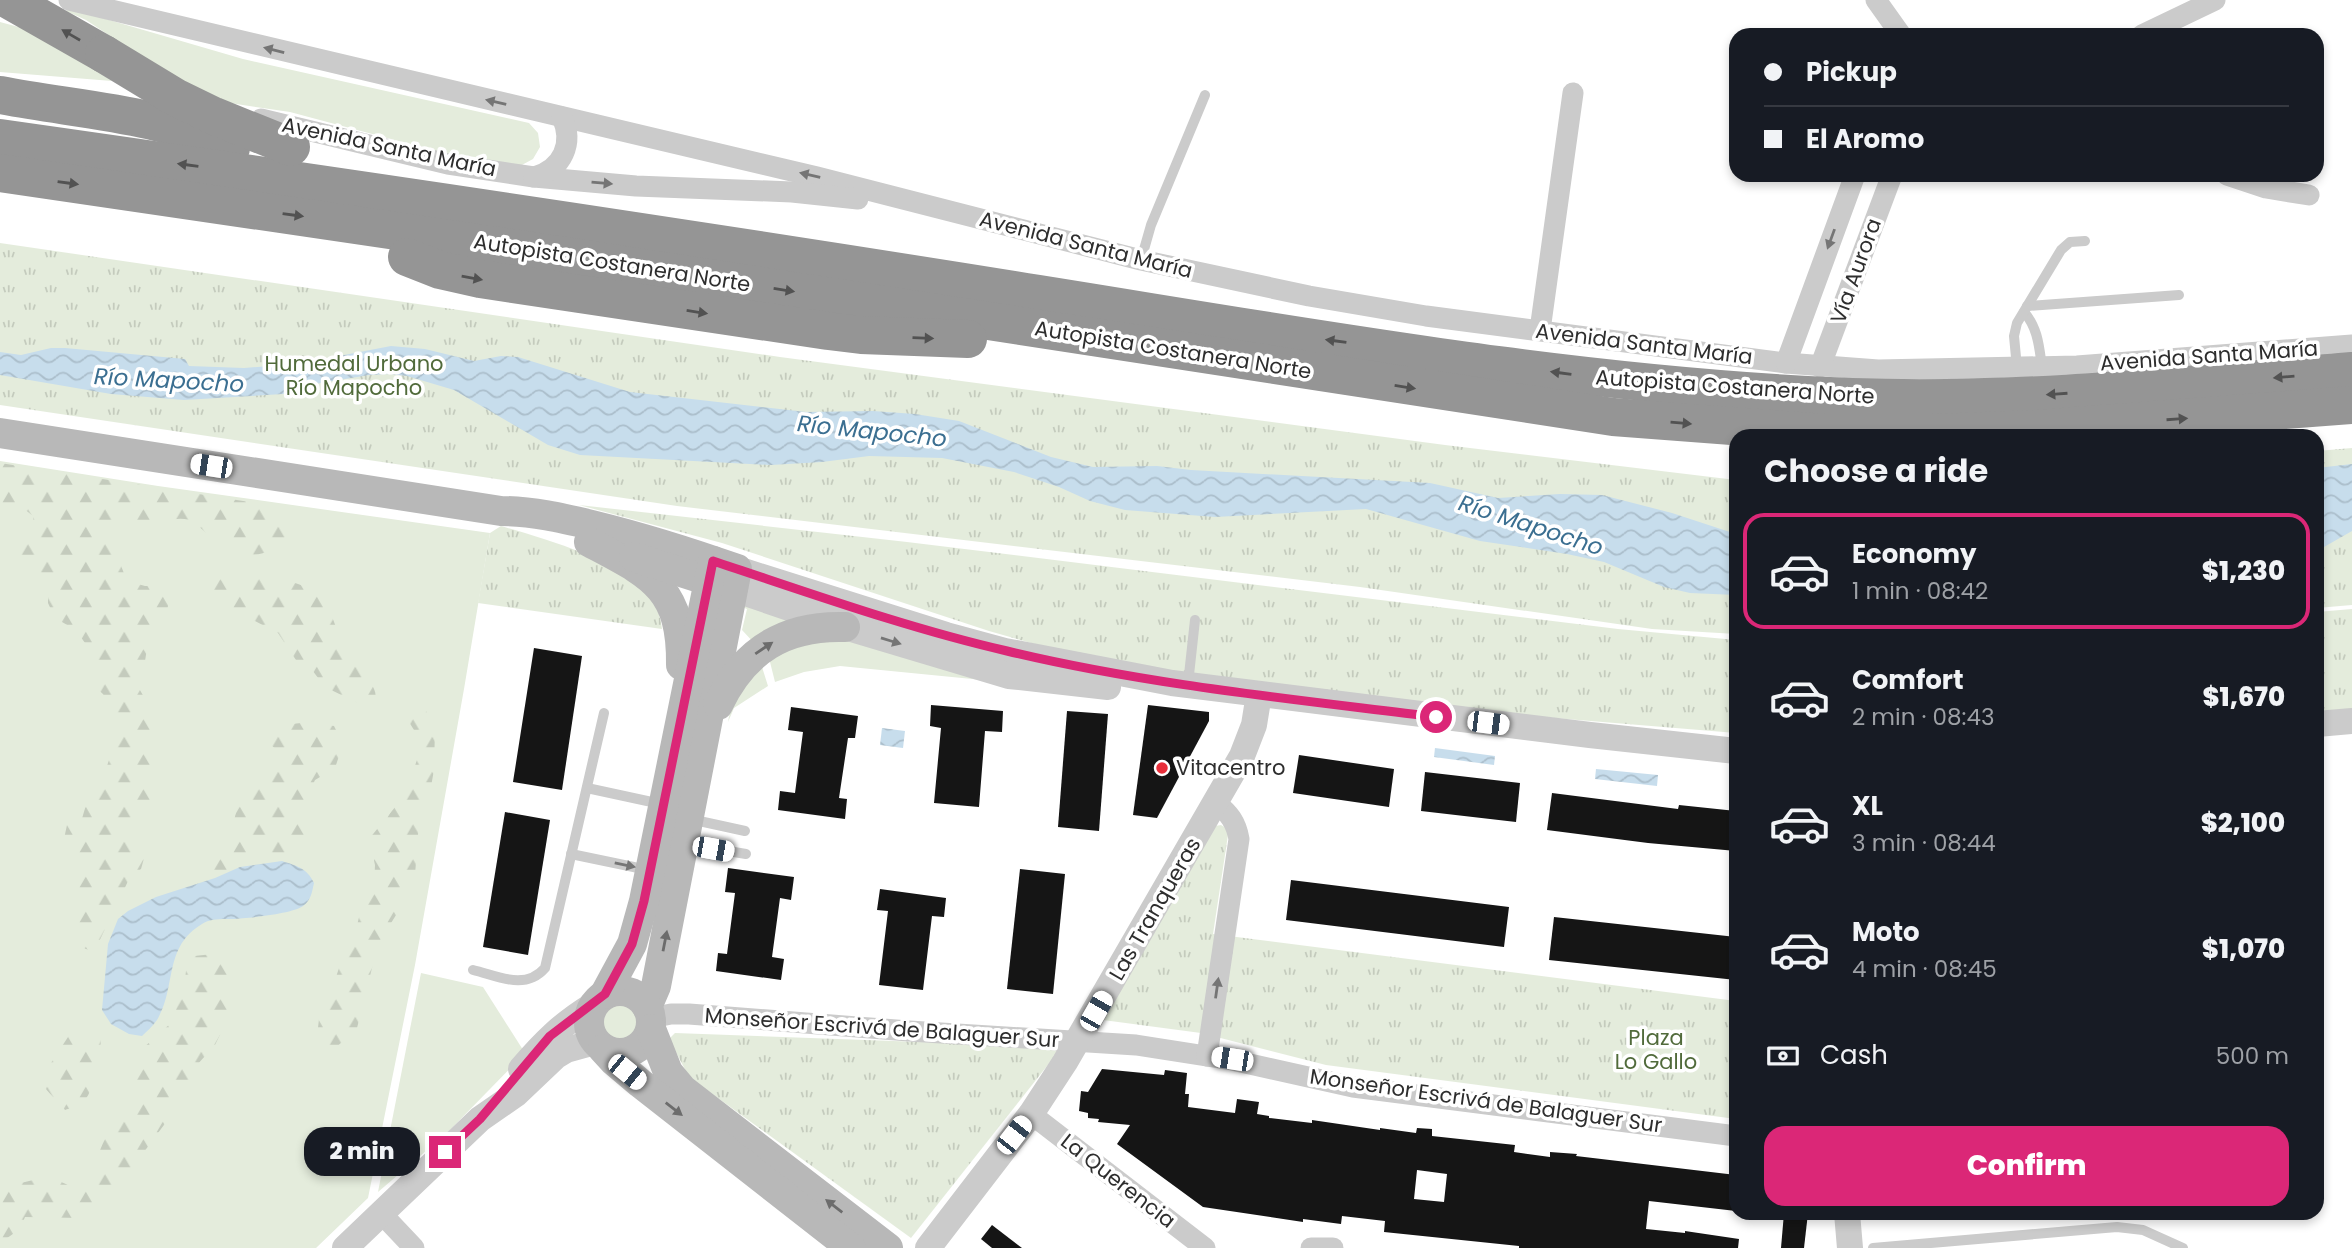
<!DOCTYPE html>
<html lang="en">
<head>
<meta charset="utf-8">
<style>
	:root { --surface:#171b24; --page:#242831; --text:#f1f3f6; --muted:#9ea1a6; --line:#363941; --accent:#db2777 }
	body { margin:0; font-family:Poppins,sans-serif; background:var(--page); color:var(--text); height:100vh; display:flex; flex-direction:column; font-size:26px; white-space:nowrap }
	* { box-sizing:border-box; margin:0 }
	p { font-size:23px; color:var(--muted) }
	.icon { flex:none; width:38px; height:38px; fill:none; stroke:currentColor; stroke-width:2; stroke-linecap:round; stroke-linejoin:round }
	.map { position:relative; flex:1; overflow:hidden }
	.details { position:absolute; left:1729px; top:429px; width:595px; height:791px; display:flex; flex-direction:column; background:var(--surface); border-radius:21px; box-shadow:0 4px 10px #0003 }
	.details>* { flex:none }
	.banner { position:absolute; left:1729px; top:28px; width:595px; height:154px; border-radius:21px; box-shadow:0 4px 10px #0003; display:grid; align-content:center; height:154px; padding:0 35px; background:var(--surface) }
	.end { position:absolute; width:32px; height:32px; margin:-16px; border:9px solid #db2777; background:#fff; box-shadow:0 0 0 4px #fff }
	.from { border-radius:50% }
	.bubble { position:absolute; height:49px; border-radius:21px; background:var(--surface); box-shadow:0 4px 10px #0003; font-size:23px; font-weight:800; line-height:49px; text-align:center }
	.car { position:absolute; width:21px; height:42px; margin:-21px -10px; border-radius:9px; box-shadow:0 0 5px 2px #0007; background:linear-gradient(#fff 24%,#345 0 40%,#fff 0 76%,#345 0 86%,#fff 0) }
	.banner b { display:flex; align-items:center; gap:24px; height:66px; font-size:26px }
	.banner b+b { border-top:2px solid var(--line) }
	.banner i { width:18px; height:18px; background:var(--text) }
	ul { padding:0; list-style:none }
	li { display:flex; align-items:center; gap:21px; height:116px; margin:0 14px 10px; padding:0 21px; border:4px solid transparent; border-radius:21px }
	li div { flex:1 }
	li b { display:block; font-size:26px }
	li em { font-style:normal; font-weight:800 }
	li.current { border-color:var(--accent) }
	li>.icon { width:63px; height:63px; stroke-width:1.5 }
	h2 { padding:0 35px; font-size:32px; line-height:84px }
	.pay { display:flex; align-items:center; gap:18px; height:77px; padding:0 35px; font-size:26px }
	.pay p { margin-inline-start:auto }
	.cta { display:flex; gap:14px; margin-top:auto; padding:14px 35px }
	.cta a { flex:1; height:80px; border-radius:21px; background:var(--accent); color:#fff; font-size:28px; font-weight:800; line-height:80px; text-align:center }
	.map>svg:first-child { display:block }
</style>
</head>
<body>
<div class="map">
<svg width="2352" height="1248" viewBox="0 0 2352 1248">
	<defs>
		<pattern id="forest-firs" width="22" height="20" patternUnits="userSpaceOnUse" patternTransform="scale(1.75)"><rect width="22" height="20" fill="#e4ecdc"/><path d="M5 1l3.5 6h-7zM16 11l3.5 6h-7z" fill="#c4cbbd"/></pattern>
		<pattern id="park-tufts" width="24" height="20" patternUnits="userSpaceOnUse" patternTransform="scale(1.75)"><rect width="24" height="20" fill="#e4ecdc"/><path d="M3 7l-1-3M5 7V3M7 7l1-3M15 17l-1-3M17 17v-4M19 17l1-3" fill="none" stroke="#c4cbbd"/></pattern>
		<pattern id="water-waves" width="16" height="10" patternUnits="userSpaceOnUse" patternTransform="scale(1.75)"><rect width="16" height="10" fill="#c7ddec"/><path d="M0 5q4-4 8 0t8 0" fill="none" stroke="#abbecb"/></pattern>
	</defs>
	<rect width="100%" height="100%" fill="#fff"/>
	<g fill="#e4ecdc">
		<path d="M68,8L243,59L529,123L538,133L540,147L533,159L520,166L447,154L290,112L223,102L160,69L86,20L66,11Z"/>
		<path d="M0,22L37,32L112,81L0,72Z"/>
		<path d="M0,461L158,486L490,533L464,689L415,965L368,1198L316,1248H0Z"/>
		<path d="M744,599L805,615L755,644L742,630L747,609L742,607Z"/>
		<path d="M831,630L1022,684L840,666L804,672L775,682L770,662L771,650Z"/>
		<path d="M762,667L768,686L734,708L728,722C733,695 741,684 762,667Z"/>
		<path d="M421,973L483,987L525,1053L446,1134L378,1192Z"/>
		<circle cx="619" cy="1023" r="20"/>
	</g>
	<g fill="url(#forest-firs)">
		<path d="M0,463L275,506L287,524L289,539C264,560 242,559 215,540C206,535 198,523 189,520C176,516 164,523 151,523C135,525 124,518 108,524V543L114,548L127,581L145,586H162L171,595L167,610L150,630L145,661L137,685L148,704L147,721C164,742 153,760 145,784L158,795L152,815L138,823L131,831L148,844L141,869L130,877L94,952L73,944L75,890L85,874L81,865L62,848L67,825L81,822L93,781L106,769L116,739V722L112,712L103,694L93,685L90,657L85,643L76,630L55,618L48,603V594L41,573L24,571L12,563L14,547L34,530L33,516L23,508L0,507Z"/>
		<path d="M257,573C275,578 298,581 314,592C334,606 335,634 348,654C356,666 368,674 374,689C376,693 376,699 376,705L364,706L325,687L309,666L296,660L278,633L253,620L235,617L216,610L209,592L215,580Z"/>
		<path d="M409,704L425,709L435,727L434,770L430,792L419,822L415,875L406,899L378,944L357,1028L329,1054L316,1045L319,1019L330,995L342,959L354,938L360,913L374,886L375,865L369,839L405,795L420,751L419,738L404,714Z"/>
		<path d="M310,722L334,726L343,744L335,768L315,780L307,797L313,838L296,853L245,861L223,875L202,877L205,864L221,853L231,833L239,800L280,770L279,752L271,745L274,726Z"/>
		<path d="M223,953L233,965L230,983L233,1008L215,1045L196,1066L181,1102L135,1164L123,1184L95,1214L82,1218L25,1217L20,1229L0,1243V1185C18,1187 34,1176 52,1179C59,1180 67,1185 74,1188L90,1175L107,1133C125,1124 130,1111 133,1091L126,1082L142,1049L171,1023L184,987L186,971L194,956Z"/>
		<path d="M102,1028C101,1045 96,1094 81,1104C77,1107 70,1108 65,1110C58,1099 47,1094 42,1082L49,1066L70,1034Z"/>
	</g>
	<g fill="url(#park-tufts)">
		<path d="M0,243L780,357L1445,445L1736,480V634L1652,629L1360,587L677,506L0,405Z"/>
		<path d="M2352,448V605L2317,608V451Z"/>
		<path d="M579,505L907,542L1618,629L1736,640V733L1542,717L1176,672L1088,659L989,631L722,543Z"/>
		<path d="M501,526C547,540 615,558 649,594C656,602 661,618 662,629L478,603L490,533Z"/>
		<path d="M2352,609V709L2317,712V612Z"/>
		<path d="M1221,825L1226,828L1228,835L1213,934L1736,1001V1119L1326,1065L1201,1033L1103,1020L1215,826Z"/>
		<path d="M675,1033L1062,1047L911,1238L689,1077L669,1039Z"/>
	</g>
	<g fill="url(#water-waves)">
		<path d="M391,346L425,349L474,361L501,356L518,357L630,392L806,412L873,411L915,414L959,421L1051,457L1093,467L1157,466L1191,470L1430,483L1498,498L1560,494L1602,495L1672,513L1736,534V595L1690,593L1664,587L1604,562L1567,554L1480,541L1366,509L1215,517L1125,510L1090,501L1059,487L1014,472L942,458L869,456L822,462L771,465L580,455L548,445L454,390L407,376L390,374L369,375L315,384L283,394L184,400L111,394L0,375V352L21,355L51,348H65L185,359L189,366L244,368L297,364Z"/>
		<path d="M2352,464V531L2317,551V468Z"/>
		<path d="M882,728L905,731L903,748L880,745Z"/>
		<path d="M1435,748L1495,756L1494,765L1434,757Z"/>
		<path d="M1596,769L1658,775L1657,786L1595,779Z"/>
		<path d="M282,861C297,866 307,868 314,883C312,892 311,900 303,906C292,914 248,918 233,919C223,919 211,918 202,924C163,947 177,987 157,1020C153,1026 147,1031 142,1036L129,1034L111,1024L102,1010L108,944L118,919L128,911L156,897L215,878L240,867Z"/>
	</g>
	<g fill="#151515" fill-rule="evenodd">
		<path d="M534,648L582,656L562,790L513,782Z"/>
		<path d="M931,705L1003,711L1002,732L985,731L979,807L934,803L941,728L930,726Z"/>
		<path d="M1148,705L1209,712V721L1157,818L1133,815Z"/>
		<path d="M791,707L858,716L855,738H848L839,798L847,799L845,819L778,810L780,791L795,793L803,732L788,730Z"/>
		<path d="M1067,711L1108,714L1099,831L1058,827Z"/>
		<path d="M1299,755L1394,769L1389,807L1293,793Z"/>
		<path d="M1425,772L1520,783L1516,822L1421,811Z"/>
		<path d="M1552,793L1678,809L1679,805L1736,811V851L1648,843L1547,830Z"/>
		<path d="M505,812L550,820L528,955L483,947Z"/>
		<path d="M728,868L794,877L791,900L780,898L772,957L784,959L781,980L716,971L718,953L727,954L735,893L725,892Z"/>
		<path d="M1020,869L1065,874L1053,994L1007,989Z"/>
		<path d="M1291,880L1509,907L1504,947L1286,920Z"/>
		<path d="M880,889L946,898L944,917L932,916L923,990L879,985L888,911L877,910Z"/>
		<path d="M1554,917L1736,937V980L1549,960Z"/>
		<path d="M1102,1069L1164,1075L1165,1070L1187,1073L1185,1094H1189L1188,1107L1235,1113L1237,1099L1259,1102L1257,1114L1269,1116V1118L1312,1123V1120L1380,1130V1128L1416,1133L1417,1128L1432,1129V1136L1515,1145L1514,1152L1550,1157V1152L1577,1154L1576,1156L1736,1175V1211L1649,1201L1646,1229L1685,1233V1231L1739,1239L1738,1248H1519V1246L1384,1232L1385,1221L1342,1216L1341,1224L1303,1219V1222L1203,1207L1117,1144L1130,1125L1098,1122L1099,1119L1088,1118V1113L1079,1111L1081,1091L1088,1092ZM1417,1170L1447,1174L1444,1202L1414,1199Z"/>
		<path d="M1784,1213H1808L1804,1248H1781Z"/>
		<path d="M992,1225L1022,1248H992L981,1239Z"/>
	</g>
	<g fill="none" stroke-linecap="round" stroke-linejoin="round">
		<g stroke="#cbcbcb" stroke-width="10">
			<path d="M1141,260L1151,225L1205,95"/>
			<path d="M2027,306L2179,295"/>
			<path d="M2024,312C2038,328 2039,346 2042,367"/>
			<path d="M2017,368L2014,336L2017,323L2061,250L2070,242L2085,241"/>
			<path d="M1188,684L1195,620"/>
			<path d="M587,788L661,804"/>
			<path d="M690,819L745,831"/>
			<path d="M686,844L746,854"/>
			<path d="M571,854L648,870"/>
			<path d="M473,970C498,976 525,991 545,968L604,713"/>
			<path d="M1873,1248L2117,1227L2143,1230L2183,1248"/>
		</g>
		<g stroke="#cbcbcb" stroke-width="21">
			<path d="M69,0L817,177L1141,260L1309,296L1426,316L1786,363L1878,370L2077,366L2352,345"/>
			<path d="M1876,0L1901,35"/>
			<path d="M2142,35L2215,0"/>
			<path d="M261,119L448,164L534,177L636,186L792,192L858,199"/>
			<path d="M2227,175L2266,188L2309,195"/>
			<path d="M534,177C563,169 574,143 562,117"/>
			<path d="M1540,330L1573,93"/>
			<path d="M1786,363L1855,175"/>
			<path d="M1820,367L1892,175"/>
			<path d="M651,1018L671,1014H689L909,1031L1136,1045L1232,1060L1353,1087L1736,1136"/>
			<path d="M1207,1056L1239,839C1236,822 1229,813 1216,803"/>
			<path d="M1031,1114L1205,1248"/>
			<path d="M380,1212L414,1248"/>
			<path d="M1311,1248H1333"/>
		</g>
		<g stroke="#cbcbcb" stroke-width="26">
			<path d="M737,569L946,635L1005,651L1172,683L1590,735L1736,751"/>
			<path d="M713,582L845,627L1009,676L1108,687"/>
			<path d="M2317,724L2352,721"/>
			<path d="M521,1069C544,1042 562,1024 593,1005"/>
			<path d="M1847,1213L1850,1248"/>
			<path d="M345,1248L480,1119L516,1094L556,1056L566,1050L595,1042"/>
			<path d="M928,1248L1031,1114L1065,1062L1242,756L1254,725L1259,694"/>
		</g>
		<g stroke="#b8b8b8" stroke-width="30">
			<path d="M0,433L501,511C532,511 562,518 592,525C641,537 689,552 737,569L656,986L647,1007"/>
			<path d="M589,542C651,575 682,587 681,665"/>
			<path d="M634,557L709,581"/>
			<path d="M718,705C744,650 785,625 845,627"/>
			<circle cx="620" cy="1022" r="31"/>
			<path d="M605,994L632,944L644,901L713,561"/>
			<path d="M651,1029L668,1072L683,1090L888,1248"/>
			<path d="M603,1049L614,1061L640,1083L851,1248"/>
		</g>
		<g stroke="#959595" stroke-width="38">
			<path d="M9,0L104,54"/>
			<path d="M0,95C77,110 160,113 231,148"/>
			<path d="M0,138C338,186 676,236 1014,290C1292,334 1570,386 1852,397C2019,403 2186,385 2352,371"/>
			<path d="M0,173L533,251L1613,417L1825,433H1933L2036,429L2352,405"/>
			<path d="M407,257L440,270L480,279L828,331L861,335L968,339"/>
		</g>
		<path stroke="#959595" stroke-width="38" d="M104,54L175,97L214,116L291,147"/>
	</g>
	<defs><path id="oneway-solid" d="M-6-.8H1V-3.2L6.5 0L1 3.2V.8H-6Z" transform="scale(1.75)"/></defs>
	<g fill="#525252">
		<use href="#oneway-solid" transform="translate(71 35) rotate(-150)"/>
		<use href="#oneway-solid" transform="translate(188 165) rotate(-172)"/>
		<use href="#oneway-solid" transform="translate(68 183) rotate(8)"/>
		<use href="#oneway-solid" transform="translate(293 215) rotate(8)"/>
		<use href="#oneway-solid" transform="translate(472 278) rotate(10)"/>
		<use href="#oneway-solid" transform="translate(784 290) rotate(9)"/>
		<use href="#oneway-solid" transform="translate(697 312) rotate(9)"/>
		<use href="#oneway-solid" transform="translate(923 338) rotate(2)"/>
		<use href="#oneway-solid" transform="translate(1336 341) rotate(-172)"/>
		<use href="#oneway-solid" transform="translate(1561 373) rotate(-172)"/>
		<use href="#oneway-solid" transform="translate(2284 377) rotate(175)"/>
		<use href="#oneway-solid" transform="translate(1405 387) rotate(9)"/>
		<use href="#oneway-solid" transform="translate(2057 394) rotate(176)"/>
		<use href="#oneway-solid" transform="translate(2177 419) rotate(-4)"/>
		<use href="#oneway-solid" transform="translate(1681 423) rotate(5)"/>
	</g>
	<g fill="#757575">
		<use href="#oneway-solid" transform="translate(274 50) rotate(-166)"/>
		<use href="#oneway-solid" transform="translate(496 102) rotate(-167)"/>
		<use href="#oneway-solid" transform="translate(810 175) rotate(-167)"/>
		<use href="#oneway-solid" transform="translate(602 183) rotate(5)"/>
		<use href="#oneway-solid" transform="translate(1831 239) rotate(110)"/>
		<use href="#oneway-solid" transform="translate(891 641) rotate(17)"/>
		<use href="#oneway-solid" transform="translate(625 865) rotate(12)"/>
		<use href="#oneway-solid" transform="translate(1217 988) rotate(-82)"/>
	</g>
	<g fill="#6c6c6c">
		<use href="#oneway-solid" transform="translate(764 648) rotate(-34)"/>
		<use href="#oneway-solid" transform="translate(665 941) rotate(-79)"/>
		<use href="#oneway-solid" transform="translate(674 1109) rotate(38)"/>
		<use href="#oneway-solid" transform="translate(834 1206) rotate(-142)"/>
	</g>
	<g fill="none" stroke-linecap="round" stroke-linejoin="round">
		<path stroke="#db2777" stroke-width="9" d="M445,1152L480,1119L550,1036L605,994L632,944L644,901L713,561C810,593 907,628 1007,651C1148,685 1293,699 1436,717"/>
	</g>
	<circle fill="#e82e3a" stroke="#fff" stroke-width="2.5" cx="1162" cy="768" r="7"/>
	<g text-anchor="middle" stroke-width="7" stroke-linejoin="round" paint-order="stroke">
		<g font-size="21" fill="#2e2e2e" stroke="#fff">
			<text transform="translate(389 147) rotate(12)" y="7">Avenida Santa María</text>
			<text transform="translate(1086 245) rotate(14)" y="7">Avenida Santa María</text>
			<text transform="translate(612 263) rotate(9)" y="7">Autopista Costanera Norte</text>
			<text transform="translate(1856 271) rotate(-70)" y="7">Vía Aurora</text>
			<text transform="translate(1644 344) rotate(7)" y="7">Avenida Santa María</text>
			<text transform="translate(1173 350) rotate(9)" y="7">Autopista Costanera Norte</text>
			<text transform="translate(2209 356) rotate(-4)" y="7">Avenida Santa María</text>
			<text transform="translate(1735 387) rotate(4)" y="7">Autopista Costanera Norte</text>
			<text transform="translate(1155 909) rotate(-60)" y="7">Las Tranqueras</text>
			<text transform="translate(882 1028) rotate(4)" y="7">Monseñor Escrivá de Balaguer Sur</text>
			<text transform="translate(1486 1101) rotate(8)" y="7">Monseñor Escrivá de Balaguer Sur</text>
			<text transform="translate(1118 1181) rotate(38)" y="7">La Querencia</text>
		</g>
		<g font-size="21" fill="#516b3b" stroke="#fff">
			<text x="354" y="371">Humedal Urbano<tspan x="354" dy="24">Río Mapocho</tspan></text>
			<text x="1656" y="1045">Plaza<tspan x="1656" dy="24">Lo Gallo</tspan></text>
		</g>
		<g font-size="21" fill="#2e2e2e" stroke="#fff" text-anchor="start">
			<text x="1176" y="775">Vitacentro</text>
		</g>
		<g font-size="23" font-style="italic" fill="#3b6f91" stroke="#fff">
			<text transform="translate(169 380) rotate(3)" y="8">Río Mapocho</text>
			<text transform="translate(872 431) rotate(6)" y="8">Río Mapocho</text>
			<text transform="translate(1531 525) rotate(18)" y="8">Río Mapocho</text>
		</g>
	</g>
</svg>
<i class="end from" style="left:1436px;top:717px"></i>
<i class="end" style="left:445px;top:1152px"></i>
<div class="bubble" style="left:304px;top:1127px;width:116px">2 min</div>
<i class="car" style="left:211px;top:466px;rotate:279deg"></i>
<i class="car" style="left:1488px;top:723px;rotate:97deg"></i>
<i class="car" style="left:713px;top:849px;rotate:100deg"></i>
<i class="car" style="left:1096px;top:1011px;rotate:30deg"></i>
<i class="car" style="left:1232px;top:1059px;rotate:279deg"></i>
<i class="car" style="left:627px;top:1072px;rotate:129deg"></i>
<i class="car" style="left:1014px;top:1135px;rotate:38deg"></i>
<div class="banner">
<b><i class="from"></i>Pickup</b>
<b><i></i>El Aromo</b>
</div>
<section class="details">
<h2>Choose a ride</h2>
<ul>
<li class="current"><svg class="icon" aria-label="car" viewBox="0 0 24 24"><path d="M5 17H2v-5l4-1 3-4h7l3 4 3 1v5h-3M9 17h6M6 11h13"/><circle cx="7" cy="17" r="2"/><circle cx="17" cy="17" r="2"/></svg><div><b>Economy</b><p>1 min · 08:42</p></div><em>$1,230</em></li>
<li><svg class="icon" aria-label="car" viewBox="0 0 24 24"><path d="M5 17H2v-5l4-1 3-4h7l3 4 3 1v5h-3M9 17h6M6 11h13"/><circle cx="7" cy="17" r="2"/><circle cx="17" cy="17" r="2"/></svg><div><b>Comfort</b><p>2 min · 08:43</p></div><em>$1,670</em></li>
<li><svg class="icon" aria-label="car" viewBox="0 0 24 24"><path d="M5 17H2v-5l4-1 3-4h7l3 4 3 1v5h-3M9 17h6M6 11h13"/><circle cx="7" cy="17" r="2"/><circle cx="17" cy="17" r="2"/></svg><div><b>XL</b><p>3 min · 08:44</p></div><em>$2,100</em></li>
<li><svg class="icon" aria-label="car" viewBox="0 0 24 24"><path d="M5 17H2v-5l4-1 3-4h7l3 4 3 1v5h-3M9 17h6M6 11h13"/><circle cx="7" cy="17" r="2"/><circle cx="17" cy="17" r="2"/></svg><div><b>Moto</b><p>4 min · 08:45</p></div><em>$1,070</em></li>
</ul>
<div class="pay"><svg class="icon" aria-label="cash" viewBox="0 0 24 24"><path d="M3 7h18v10H3z"/><circle cx="12" cy="12" r="2"/></svg>Cash<p>500 m</p></div>
<div class="cta"><a>Confirm</a></div>
</section>
</div>
</body>
</html>
